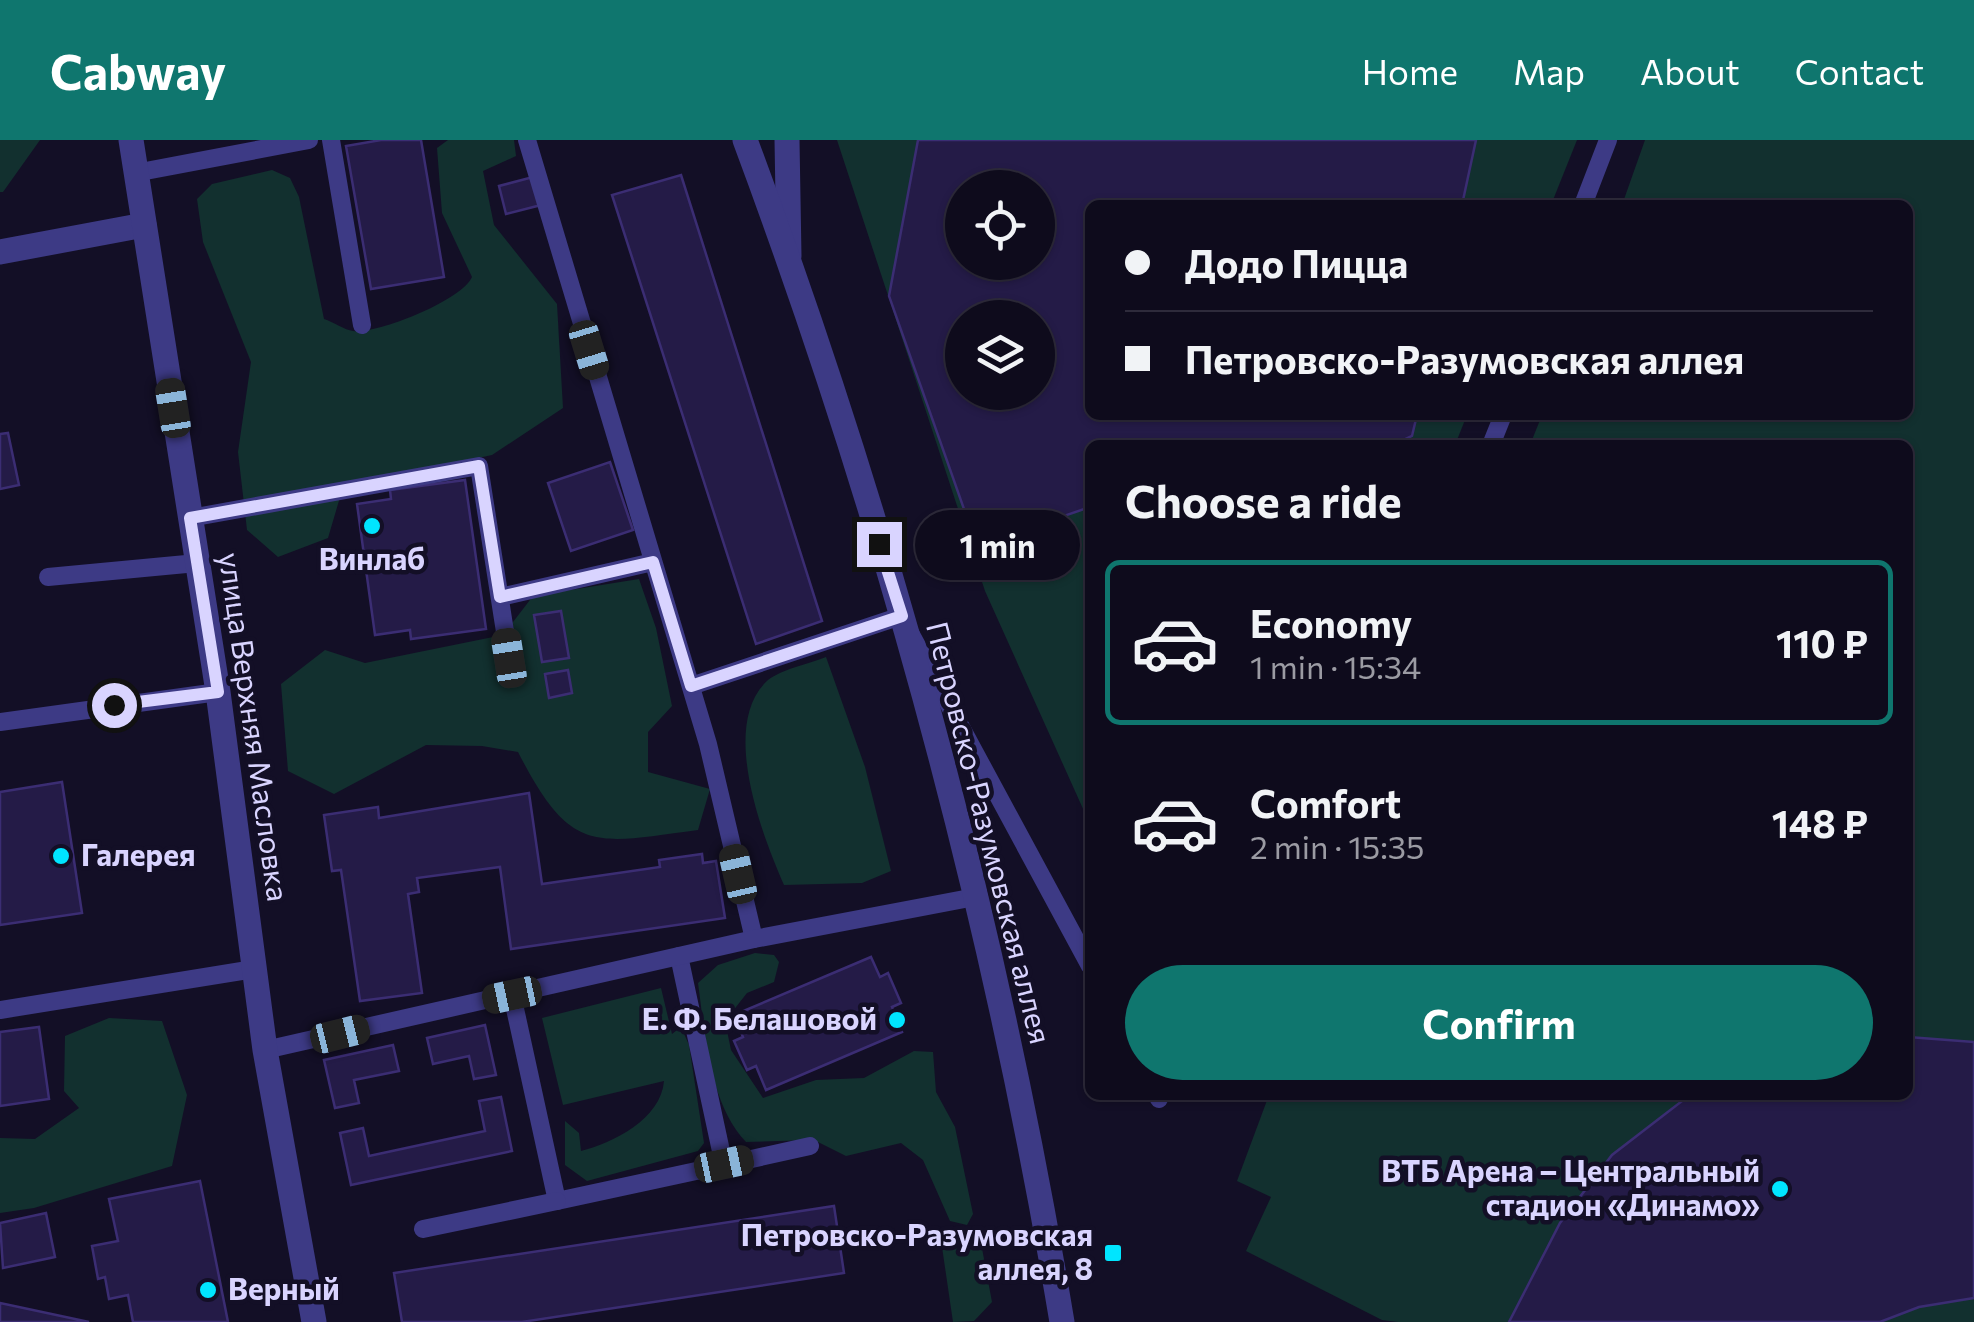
<!DOCTYPE html>
<html lang="en">
<head>
<meta charset="utf-8">
<style>
	:root { --surface:#0e0b1c; --page:#171425; --text:#f1f3f6; --muted:#9b9ba3; --line:#2e2b3b; --accent:#0f766e }
	body { margin:0; font-family:Commissioner,sans-serif; background:var(--page); color:var(--text); height:100vh; display:flex; flex-direction:column; font-size:38px; white-space:nowrap }
	* { box-sizing:border-box; margin:0 }
	p { font-size:32px; color:var(--muted) }
	.icon { flex:none; width:55px; height:55px; fill:none; stroke:currentColor; stroke-width:2; stroke-linecap:round; stroke-linejoin:round }
	.map { position:relative; flex:1; overflow:hidden }
	.side { position:absolute; left:1085px; top:300px; width:828px; height:660px; display:flex; flex-direction:column; background:var(--surface); border-radius:15px; box-shadow:0 2px 8px #0004,0 0 0 2px var(--line) }
	.side>* { flex:none }
	.hud { position:absolute; left:1085px; top:60px; width:828px; height:220px; border-radius:15px; box-shadow:0 2px 8px #0004,0 0 0 2px var(--line); display:grid; align-content:center; height:220px; padding:0 40px; background:var(--surface) }
	.buttons { position:absolute; left:945px; top:30px; display:grid; gap:20px }
	.buttons a { display:grid; place-items:center; width:110px; height:110px; border-radius:50%; background:var(--surface); box-shadow:0 2px 8px #0004,0 0 0 2px var(--line); font-size:50px }
	.end { position:absolute; width:45px; height:45px; margin:-22px; border:12px solid #d9d4ff; background:#111; box-shadow:0 0 0 5px #111 }
	.from { border-radius:50% }
	.bubble { position:absolute; height:70px; border-radius:35px; background:var(--surface); box-shadow:0 2px 8px #0004,0 0 0 2px var(--line); font-size:32px; font-weight:700; line-height:70px; text-align:center }
	.car { position:absolute; width:30px; height:60px; margin:-30px -15px; border-radius:12px; box-shadow:0 0 8px 2px #0007; background:linear-gradient(#222 24%,#8ab4d8 0 40%,#222 0 76%,#8ab4d8 0 86%,#222 0) }
	.hud b { display:flex; align-items:center; gap:35px; height:95px; font-size:38px }
	.hud b+b { border-top:2px solid var(--line) }
	.hud i { width:25px; height:25px; background:var(--text) }
	ul { padding:0; list-style:none }
	li { display:flex; align-items:center; gap:30px; height:165px; margin:0 20px 15px; padding:0 20px; border:5px solid transparent; border-radius:15px }
	li div { flex:1 }
	li b { display:block; font-size:38px }
	li em { font-style:normal; font-weight:700 }
	li.current { border-color:var(--accent) }
	li>.icon { width:90px; height:90px; stroke-width:1.5 }
	h2 { padding:0 40px; font-size:45px; line-height:120px }
	.primary-button { display:flex; gap:20px; margin-top:auto; padding:20px 40px }
	.primary-button a { flex:1; height:115px; border-radius:60px; background:var(--accent); color:#fff; font-size:40px; font-weight:700; line-height:115px; text-align:center }
	header { display:flex; align-items:center; gap:60px; box-sizing:border-box; height:140px; padding:0 50px; background:var(--accent); color:#fff }
	header strong { font-size:48px }
	nav { display:flex; gap:55px; margin-inline-start:auto; font-size:35px }
	.map>svg:first-child { display:block }
</style>
</head>
<body>
<header>
<strong>Cabway</strong>
<nav><a>Home</a><a>Map</a><a>About</a><a>Contact</a></nav>
</header>
<div class="map">
<svg width="1974" height="1182" viewBox="0 0 1974 1182">
	<rect width="100%" height="100%" fill="#130f26"/>
	<g fill="#12302f" fill-rule="evenodd">
		<path d="M0,0H40L3,52H0Z"/>
		<path d="M448,0H514L516,16L483,31L494,85L557,164L563,268L492,315L343,347L328,398L278,417L247,390L238,312L251,222L203,102L197,59L212,44L272,30L290,38L299,57L324,179C333,182 345,190 353,191C379,194 462,160 472,137L442,73L437,8Z"/>
		<path d="M837,0H1577L1551,65H1090V275H1467L1455,305H1090V673L1084,671L985,451ZM962,48H1038V122H962ZM962,178H1038V252H962Z"/>
		<path d="M1645,0H1974V1182H1398L1382,1180L1246,1111L1271,1057L1237,1041L1269,955H1908V305H1530L1542,275H1908V65H1622Z"/>
		<path d="M639,439L656,488L672,566L648,592V632L710,649L698,690C593,704 571,715 518,612L482,606L426,605L334,654L288,631L281,544L325,510L365,523L503,495L533,456Z"/>
		<path d="M826,517L865,627L891,731L862,743L784,745C762,695 719,584 768,540C782,529 809,524 826,517Z"/>
		<path d="M755,813L774,815L779,822L774,842L747,853L725,881L731,910L763,958L816,940L864,938L914,911L933,912L936,952L955,987L973,1074L967,1085L950,1081L923,1020L901,1003L846,1016L814,1000L746,1002C709,963 705,893 698,843L718,825Z"/>
		<path d="M661,848L672,894L681,887L689,905L704,1003L698,1011L587,1041L565,1025V981L579,993L581,1011C613,1003 661,979 664,941L563,965L542,878Z"/>
		<path d="M109,878L162,881L187,955L172,1026L34,1068L0,1073V998L35,999L79,968L64,951L65,896Z"/>
		<path d="M979,1092L992,1162L974,1181L953,1182L941,1100Z"/>
	</g>
	<g fill="#241b47" stroke="#3b2d73" stroke-width="2.5" fill-rule="evenodd">
		<path d="M381,0H421L444,137L371,149L346,6Z"/>
		<path d="M918,0H1476L1462,65H1090V275H1417L1412,296L1393,305H1090V367L977,406L889,156ZM962,48H1038V122H962ZM962,178H1038V252H962Z"/>
		<path d="M681,35L822,481L756,504L612,55Z"/>
		<path d="M533,37L541,65L506,74L499,46Z"/>
		<path d="M8,293L19,345L0,349V294Z"/>
		<path d="M610,322L633,390L571,411L548,343Z"/>
		<path d="M465,340L486,489L411,499L410,490L375,495L357,364L391,359L390,350Z"/>
		<path d="M561,471L569,518L542,522L534,475Z"/>
		<path d="M568,530L572,553L549,558L545,534Z"/>
		<path d="M62,642L82,773L0,785V652Z"/>
		<path d="M529,653L542,744L660,727L659,720L702,714L703,723L716,721L725,778L511,809L500,727L417,738L419,752L408,754L422,853L360,861L341,730L332,731L324,675L378,667L379,678Z"/>
		<path d="M871,817L880,837L888,833L901,863L892,867L902,892L766,950L756,926L747,930L734,901L743,897L734,875Z"/>
		<path d="M485,885L496,935L474,939L469,916L433,924L427,898Z"/>
		<path d="M39,887L49,959L0,966V892Z"/>
		<path d="M1908,897L1974,902V1158L1919,1167L1880,1182H1509L1560,1083L1612,1015L1682,961L1694,955H1908Z"/>
		<path d="M393,905L399,931L354,940L359,963L335,968L324,920Z"/>
		<path d="M501,957L512,1011L351,1045L340,993L363,988L369,1016L485,991L479,961Z"/>
		<path d="M200,1041L228,1182H133L128,1155L109,1159L105,1137L98,1139L92,1106L118,1101L109,1059Z"/>
		<path d="M834,1066L844,1133L522,1182H402L394,1133Z"/>
		<path d="M46,1073L55,1117L3,1128L0,1083Z"/>
		<path d="M0,1163L89,1182H0Z"/>
	</g>
	<g fill="none" stroke-linecap="round" stroke-linejoin="round">
		<g stroke="#3d3a85" stroke-width="18">
			<path d="M331,0L362,185"/>
			<path d="M527,0L708,604L754,799"/>
			<path d="M135,33L309,0"/>
			<path d="M1583,65L1608,0"/>
			<path d="M1491,305L1503,275"/>
			<path d="M190,378L479,326L509,517"/>
			<path d="M48,437L197,423"/>
			<path d="M500,457L653,422"/>
			<path d="M691,546L901,476L1090,826"/>
			<path d="M0,582L218,552"/>
			<path d="M512,855L557,1061L724,1025L679,816"/>
			<path d="M0,870L254,829"/>
			<path d="M265,910L754,799L975,757"/>
			<path d="M1157,955L1159,959"/>
			<path d="M724,1025L810,1006"/>
			<path d="M423,1089L557,1061"/>
		</g>
		<g stroke="#3d3a85" stroke-width="25">
			<path d="M787,0L789,116"/>
			<path d="M0,112L144,85"/>
		</g>
		<g stroke="#3d3a85" stroke-width="25">
			<path d="M131,0L218,552L265,910L314,1182"/>
			<path d="M745,0C887,381 995,781 1062,1182"/>
		</g>
	</g>
	<g fill="none" stroke-linecap="round" stroke-linejoin="round">
		<path stroke="#d9d4ff" stroke-width="12" d="M114,565L218,552L190,378L479,326L500,457L653,422L691,546L902,476L879,404"/>
	</g>
	<g fill="#00e5ff" stroke="#130f26" stroke-width="4">
		<circle cx="372" cy="386" r="10"/>
		<circle cx="61" cy="716" r="10"/>
		<circle cx="897" cy="880" r="10"/>
		<circle cx="1780" cy="1049" r="10"/>
		<rect x="1103" y="1103" width="20" height="20" rx="5"/>
		<circle cx="208" cy="1150" r="10"/>
	</g>
	<g text-anchor="middle" stroke-width="9" stroke-linejoin="round" paint-order="stroke">
		<g font-size="30" font-weight="bold" fill="#d9d4ff" stroke="#130f26" text-anchor="end">
			<text x="372" y="430" text-anchor="middle">Винлаб</text>
			<text x="81" y="726" text-anchor="start">Галерея</text>
			<text x="877" y="890">Е. Ф. Белашовой</text>
			<text x="1760" y="1042">ВТБ Арена – Центральный<tspan x="1760" dy="34">стадион «Динамо»</tspan></text>
			<text x="1093" y="1106">Петровско-Разумовская<tspan x="1093" dy="34">аллея, 8</tspan></text>
			<text x="228" y="1160" text-anchor="start">Верный</text>
		</g>
		<g font-size="30" fill="#d9d4ff" stroke="#130f26">
			<text transform="translate(253 587) rotate(82)" y="10">улица Верхняя Масловка</text>
			<text transform="translate(988 693) rotate(76)" y="10">Петровско-Разумовская аллея</text>
		</g>
	</g>
</svg>
<div class="buttons">
<a><svg class="icon" aria-label="locate" viewBox="0 0 24 24"><circle cx="12" cy="12" r="6"/><path d="M12 2v4M12 18v4M2 12h4M18 12h4"/></svg></a>
<a><svg class="icon" aria-label="layers" viewBox="0 0 24 24"><path d="M12 4l9 5-9 5-9-5zM3 14l9 5 9-5"/></svg></a>
</div>
<i class="end from" style="left:114px;top:565px"></i>
<i class="end" style="left:879px;top:404px"></i>
<div class="bubble" style="left:915px;top:370px;width:165px">1 min</div>
<i class="car" style="left:589px;top:210px;rotate:163deg"></i>
<i class="car" style="left:173px;top:268px;rotate:351deg"></i>
<i class="car" style="left:509px;top:518px;rotate:351deg"></i>
<i class="car" style="left:738px;top:734px;rotate:347deg"></i>
<i class="car" style="left:512px;top:855px;rotate:258deg"></i>
<i class="car" style="left:340px;top:894px;rotate:76deg"></i>
<i class="car" style="left:724px;top:1024px;rotate:78deg"></i>
<div class="hud">
<b><i class="from"></i>Додо Пицца</b>
<b><i></i>Петровско-Разумовская аллея</b>
</div>
<section class="side">
<h2>Choose a ride</h2>
<ul>
<li class="current"><svg class="icon" aria-label="car" viewBox="0 0 24 24"><path d="M5 17H2v-5l4-1 3-4h7l3 4 3 1v5h-3M9 17h6M6 11h13"/><circle cx="7" cy="17" r="2"/><circle cx="17" cy="17" r="2"/></svg><div><b>Economy</b><p>1 min · 15:34</p></div><em>110 ₽</em></li>
<li><svg class="icon" aria-label="car" viewBox="0 0 24 24"><path d="M5 17H2v-5l4-1 3-4h7l3 4 3 1v5h-3M9 17h6M6 11h13"/><circle cx="7" cy="17" r="2"/><circle cx="17" cy="17" r="2"/></svg><div><b>Comfort</b><p>2 min · 15:35</p></div><em>148 ₽</em></li>
</ul>
<div class="primary-button"><a>Confirm</a></div>
</section>
</div>
</body>
</html>
